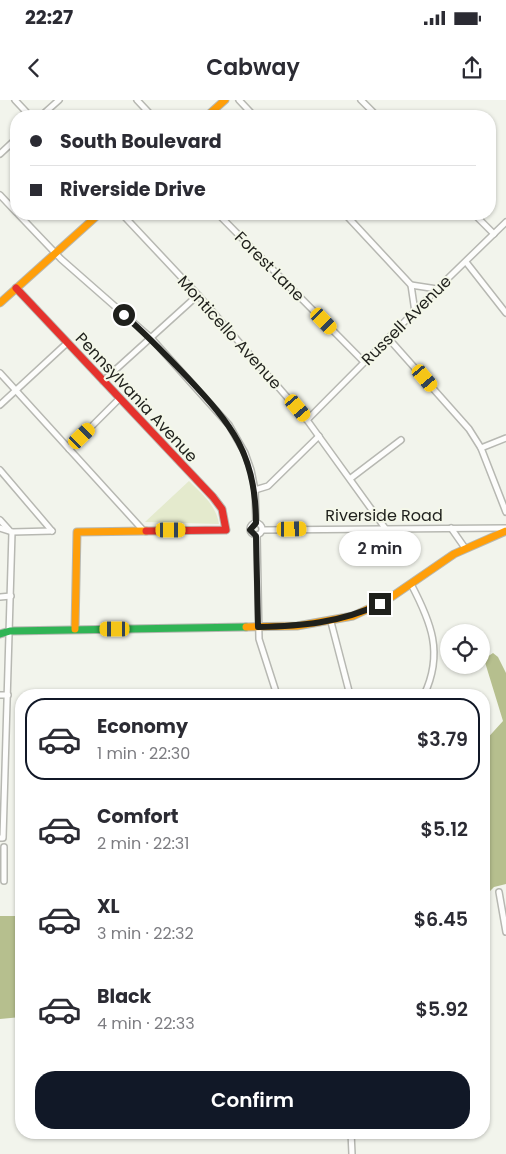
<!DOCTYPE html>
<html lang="en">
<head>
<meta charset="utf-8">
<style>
	:root { --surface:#fff; --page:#f7f7f7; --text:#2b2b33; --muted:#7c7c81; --line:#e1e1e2; --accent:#111827 }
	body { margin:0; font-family:Poppins,sans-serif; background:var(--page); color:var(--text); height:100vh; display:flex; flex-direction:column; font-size:19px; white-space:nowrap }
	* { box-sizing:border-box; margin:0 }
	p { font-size:16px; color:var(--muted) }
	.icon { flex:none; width:28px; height:28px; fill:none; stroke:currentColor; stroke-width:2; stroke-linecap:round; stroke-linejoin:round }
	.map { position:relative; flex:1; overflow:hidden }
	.drawer { position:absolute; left:15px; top:589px; width:475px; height:450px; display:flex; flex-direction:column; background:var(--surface); border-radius:20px; box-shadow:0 1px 4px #0004 }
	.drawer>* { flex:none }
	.top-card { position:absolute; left:10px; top:10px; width:486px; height:110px; border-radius:20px; box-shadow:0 1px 4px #0004; display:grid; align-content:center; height:110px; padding:0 20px; background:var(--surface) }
	.controls { position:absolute; left:440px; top:524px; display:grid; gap:10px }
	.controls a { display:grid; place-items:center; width:50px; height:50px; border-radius:50%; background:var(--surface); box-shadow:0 1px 4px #0004; font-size:25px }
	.end { position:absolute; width:22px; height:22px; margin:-11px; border:6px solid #1f201c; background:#fff; box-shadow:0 0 0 2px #fff }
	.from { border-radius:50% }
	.bubble { position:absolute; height:35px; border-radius:18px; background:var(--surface); box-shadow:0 1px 4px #0004; font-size:16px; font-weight:600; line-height:35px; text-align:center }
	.car { position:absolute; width:15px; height:30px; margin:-15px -8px; border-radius:6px; box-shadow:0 0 4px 1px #0007; background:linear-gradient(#f5c518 24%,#345 0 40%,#f5c518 0 76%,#345 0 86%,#f5c518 0) }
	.top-card b { display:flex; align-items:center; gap:18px; height:48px; font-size:19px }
	.top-card b+b { border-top:1px solid var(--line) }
	.top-card i { width:12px; height:12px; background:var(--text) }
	ul { padding:9px 0 0; list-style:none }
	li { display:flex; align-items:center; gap:15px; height:82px; margin:0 10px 8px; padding:0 10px; border:2px solid transparent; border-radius:20px }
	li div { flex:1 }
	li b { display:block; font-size:19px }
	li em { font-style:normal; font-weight:600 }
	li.active { border-color:var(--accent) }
	li>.icon { width:45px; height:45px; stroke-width:1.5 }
	.action { display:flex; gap:10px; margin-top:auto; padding:10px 20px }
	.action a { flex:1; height:58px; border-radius:20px; background:var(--accent); color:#fff; font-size:20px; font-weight:600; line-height:58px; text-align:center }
	.status { display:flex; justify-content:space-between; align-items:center; height:35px; padding:0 25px; background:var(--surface); direction:ltr }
	.status svg { height:14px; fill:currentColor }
	header { display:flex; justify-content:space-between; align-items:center; height:65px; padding:0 20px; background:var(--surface); font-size:22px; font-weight:600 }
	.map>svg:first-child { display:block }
</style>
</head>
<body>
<div class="status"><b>22:27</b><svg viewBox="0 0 49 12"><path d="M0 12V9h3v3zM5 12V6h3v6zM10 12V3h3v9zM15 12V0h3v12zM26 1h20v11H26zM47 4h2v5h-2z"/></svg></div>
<header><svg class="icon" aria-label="back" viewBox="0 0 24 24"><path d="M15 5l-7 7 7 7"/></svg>Cabway<svg class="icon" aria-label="share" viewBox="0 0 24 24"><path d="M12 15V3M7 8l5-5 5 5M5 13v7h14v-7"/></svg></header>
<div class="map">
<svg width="506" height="1054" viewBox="0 0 506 1054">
	<rect width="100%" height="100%" fill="#f2f4ec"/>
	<path fill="#e4eacd" d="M189,381C202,394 216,405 219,424L145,422Z"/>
	<g fill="#b6bf8e">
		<path d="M493,553L498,557L506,573V784L494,787L484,797V642L503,621L484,559Z"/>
		<path d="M0,816H21V917L0,919Z"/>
	</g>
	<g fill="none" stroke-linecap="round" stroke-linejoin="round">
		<defs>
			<g id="street">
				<path d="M15,0L30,16"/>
				<path d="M137,0L152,16"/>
				<path d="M239,0L254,16"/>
				<path d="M361,0L377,16"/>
				<path d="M41,16L59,0"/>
				<path d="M0,54L16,39"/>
				<path d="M0,95L16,112"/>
				<path d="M18,114L61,159L151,238L229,325L245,353L251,370L255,390L256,423"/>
				<path d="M122,114L198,195L307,320L385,428"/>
				<path d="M218,114L364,262"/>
				<path d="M345,114L411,185L415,212"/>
				<path d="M474,114L494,134"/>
				<path d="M466,162L506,213"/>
				<path d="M411,185L437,189"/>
				<path d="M389,239L469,329L481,348L506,412"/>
				<path d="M0,273L142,429"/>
				<path d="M103,281L198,195"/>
				<path d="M0,305L67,243"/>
				<path d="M307,320L437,189L506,122"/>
				<path d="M481,348L506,338"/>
				<path d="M69,349L120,298"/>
				<path d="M0,370L52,431"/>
				<path d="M351,378L401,340"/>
				<path d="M255,390L268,386L319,336"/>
				<path d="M0,420L9,430"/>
				<circle cx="256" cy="429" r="6"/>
				<path d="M0,428L12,432L52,431"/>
				<path d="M451,428L465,448"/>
				<path d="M263,430L506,428"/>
				<path d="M257,436L259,539L277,595"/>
				<path d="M411,484C431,522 444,553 424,595"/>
				<path d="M0,497L11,496"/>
				<path d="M331,522L350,595"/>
				<path d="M0,595H8"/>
				<path d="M0,738H3L12,432"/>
				<path d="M4,781V747"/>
				<path d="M499,792L506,832"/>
				<path d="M351,1032L352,1054"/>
			</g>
			<path id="fast" d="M0,534L10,531L246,527"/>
			<g id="slow">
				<path d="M207,16L225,0"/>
				<path d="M0,203L99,114"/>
				<path d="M246,527L297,526L353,516L387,500L454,454L506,431"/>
				<path d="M75,529L77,432L146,431"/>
			</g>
			<path id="jam" d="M16,188L213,397L222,409L226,430L146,431"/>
		</defs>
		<use href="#street" stroke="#b7b8b2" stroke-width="8"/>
		<use href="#fast" stroke="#b7b8b2" stroke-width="9"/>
		<use href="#slow" stroke="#b7b8b2" stroke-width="9"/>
		<use href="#jam" stroke="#b7b8b2" stroke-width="9"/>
		<use href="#street" stroke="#fdfdfc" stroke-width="5"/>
		<use href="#fast" stroke="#30b455" stroke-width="7"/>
		<use href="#slow" stroke="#ff9f0a" stroke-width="7"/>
		<use href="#jam" stroke="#e5322d" stroke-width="7"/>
	</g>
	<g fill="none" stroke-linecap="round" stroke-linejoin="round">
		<path stroke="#1f201c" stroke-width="6" d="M124,215C146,234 166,255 187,277C232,325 256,354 256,423L250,430L256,436L258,527C301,526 340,523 380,504"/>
	</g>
	<g text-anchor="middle" stroke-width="4" stroke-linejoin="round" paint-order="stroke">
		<g font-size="16" fill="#1f201c" stroke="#f4f7e9">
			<text transform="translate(270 166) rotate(45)" y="6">Forest Lane</text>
			<text transform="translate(406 220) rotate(-45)" y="6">Russell Avenue</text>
			<text transform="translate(230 232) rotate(48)" y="6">Monticello Avenue</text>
			<text transform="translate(137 297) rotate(47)" y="6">Pennsylvania Avenue</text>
			<text x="384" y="421">Riverside Road</text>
		</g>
	</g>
</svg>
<div class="controls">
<a><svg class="icon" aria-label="locate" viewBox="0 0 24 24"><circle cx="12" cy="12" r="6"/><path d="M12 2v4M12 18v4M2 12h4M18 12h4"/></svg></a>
</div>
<i class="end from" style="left:124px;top:215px"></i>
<i class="end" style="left:380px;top:504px"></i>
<div class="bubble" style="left:339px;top:431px;width:82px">2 min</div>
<i class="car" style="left:324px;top:221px;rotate:136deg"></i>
<i class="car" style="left:425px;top:278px;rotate:140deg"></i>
<i class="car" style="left:298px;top:308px;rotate:140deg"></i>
<i class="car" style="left:82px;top:336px;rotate:46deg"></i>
<i class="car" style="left:292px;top:429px;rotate:89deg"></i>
<i class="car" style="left:171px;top:430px;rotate:90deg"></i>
<i class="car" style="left:115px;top:529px;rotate:270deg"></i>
<div class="top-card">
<b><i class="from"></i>South Boulevard</b>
<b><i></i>Riverside Drive</b>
</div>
<section class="drawer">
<ul>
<li class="active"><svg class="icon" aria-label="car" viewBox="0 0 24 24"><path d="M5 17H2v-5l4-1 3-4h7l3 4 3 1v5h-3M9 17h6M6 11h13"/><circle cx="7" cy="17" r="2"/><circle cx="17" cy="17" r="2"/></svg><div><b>Economy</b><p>1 min · 22:30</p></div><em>$3.79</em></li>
<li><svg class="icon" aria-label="car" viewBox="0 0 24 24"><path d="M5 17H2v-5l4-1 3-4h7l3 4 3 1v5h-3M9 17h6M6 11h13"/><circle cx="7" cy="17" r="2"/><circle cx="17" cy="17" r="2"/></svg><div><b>Comfort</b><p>2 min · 22:31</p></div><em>$5.12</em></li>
<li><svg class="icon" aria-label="car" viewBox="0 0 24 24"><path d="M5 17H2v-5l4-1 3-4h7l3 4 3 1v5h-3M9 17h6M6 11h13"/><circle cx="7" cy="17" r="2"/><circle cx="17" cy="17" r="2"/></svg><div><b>XL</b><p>3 min · 22:32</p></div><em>$6.45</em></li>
<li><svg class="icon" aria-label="car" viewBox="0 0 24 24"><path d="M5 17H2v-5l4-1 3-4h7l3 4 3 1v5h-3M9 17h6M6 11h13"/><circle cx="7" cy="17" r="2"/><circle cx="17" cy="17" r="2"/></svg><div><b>Black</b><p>4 min · 22:33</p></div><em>$5.92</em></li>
</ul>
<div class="action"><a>Confirm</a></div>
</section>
</div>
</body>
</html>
